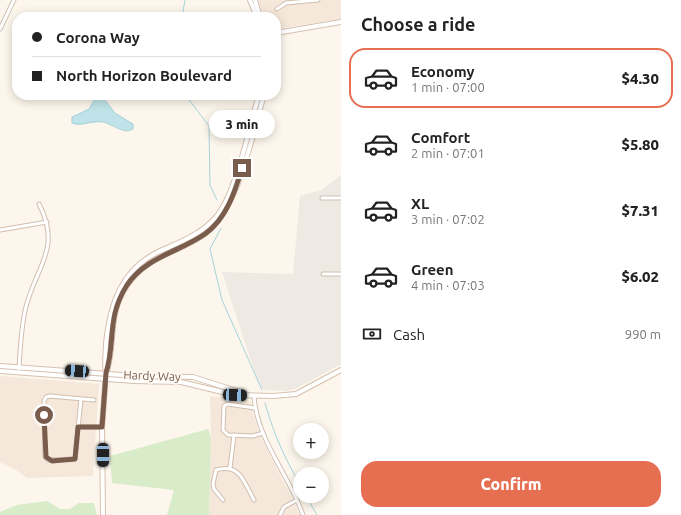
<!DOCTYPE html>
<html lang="en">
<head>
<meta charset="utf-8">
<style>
	:root { --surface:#fff; --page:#f2f2f2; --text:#222; --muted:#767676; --line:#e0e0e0; --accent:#e76f51 }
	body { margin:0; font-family:Ubuntu,sans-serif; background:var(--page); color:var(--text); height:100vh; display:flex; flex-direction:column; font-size:15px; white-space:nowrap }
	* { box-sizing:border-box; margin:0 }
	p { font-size:13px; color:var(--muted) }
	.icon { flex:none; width:22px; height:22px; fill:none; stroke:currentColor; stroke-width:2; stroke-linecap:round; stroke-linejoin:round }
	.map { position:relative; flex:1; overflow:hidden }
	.sheet { display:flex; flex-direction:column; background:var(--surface); width:340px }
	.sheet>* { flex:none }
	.top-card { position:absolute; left:12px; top:12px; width:269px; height:88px; border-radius:16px; box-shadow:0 2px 10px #0003; display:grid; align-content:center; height:88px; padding:0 20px; background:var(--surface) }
	.buttons { position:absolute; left:293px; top:423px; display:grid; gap:8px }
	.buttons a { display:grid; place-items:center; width:36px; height:36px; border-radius:50%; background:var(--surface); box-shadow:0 2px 10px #0003; font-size:20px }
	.end { position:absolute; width:18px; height:18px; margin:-9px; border:5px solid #7a5c4d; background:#fff; box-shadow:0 0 0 2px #fff }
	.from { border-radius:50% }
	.bubble { position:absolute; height:28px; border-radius:14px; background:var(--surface); box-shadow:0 2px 10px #0003; font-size:13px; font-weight:800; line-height:28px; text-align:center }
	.car { position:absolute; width:12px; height:24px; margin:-12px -6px; border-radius:5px; box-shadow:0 0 3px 1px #0007; background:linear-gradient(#222 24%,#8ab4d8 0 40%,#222 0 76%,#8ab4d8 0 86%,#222 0) }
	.top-card b { display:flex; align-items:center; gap:14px; height:38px; font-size:15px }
	.top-card b+b { border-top:1px solid var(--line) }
	.top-card i { width:10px; height:10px; background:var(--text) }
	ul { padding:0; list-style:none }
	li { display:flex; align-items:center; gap:12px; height:60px; margin:0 8px 6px; padding:0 12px; border:2px solid transparent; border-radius:16px }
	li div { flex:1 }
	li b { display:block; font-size:15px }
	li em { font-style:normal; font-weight:800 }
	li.current { border-color:var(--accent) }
	li>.icon { width:36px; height:36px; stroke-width:1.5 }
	h2 { padding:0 20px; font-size:18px; line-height:48px }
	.pay { display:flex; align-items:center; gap:10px; height:44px; padding:0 20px; font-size:15px }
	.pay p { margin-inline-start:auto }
	.action { display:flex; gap:8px; margin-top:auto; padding:8px 20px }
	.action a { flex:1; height:46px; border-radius:16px; background:var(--accent); color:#fff; font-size:16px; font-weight:800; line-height:46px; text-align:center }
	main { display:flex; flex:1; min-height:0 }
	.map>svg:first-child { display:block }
</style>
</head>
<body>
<main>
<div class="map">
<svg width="341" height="515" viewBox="0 0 341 515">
	<rect width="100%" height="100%" fill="#fdf6ec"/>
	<g fill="#f5e8da">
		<path d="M258,0H341V19L276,29V17H264Z"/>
		<path d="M0,376L99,384L93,476L27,478L16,470L0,462Z"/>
		<path d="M210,396L250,401L259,433L300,515H209L211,437Z"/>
	</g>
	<path fill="#efe9e4" d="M341,175V364L295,389L286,391L264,390L258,383L222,272L293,274L300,196L321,190Z"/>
	<g fill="#d8ecc9">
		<path d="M208,429L211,437L209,515H167L174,490L112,483L110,456Z"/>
		<path d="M47,501L60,509H70L79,503H94L97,515H0V512L17,505Z"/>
	</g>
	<path fill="#bfe3e8" stroke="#a5d3da" d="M101,95L115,113L133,124V129C125,135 112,124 103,122C93,120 80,127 72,123V117L89,109L96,97Z"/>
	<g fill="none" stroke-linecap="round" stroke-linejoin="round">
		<g stroke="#a5d3da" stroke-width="1">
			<path d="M182,17L185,0"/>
			<path d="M183,95L187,97L209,126L210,185L217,200"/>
			<path d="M221,228L210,249L222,300L262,390"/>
			<path d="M265,403C274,435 284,456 300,485"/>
			<path d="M306,496L317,515"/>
		</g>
		<defs>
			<g id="street">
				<path d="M277,9L286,3L318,0"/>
				<path d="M0,29L14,0"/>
				<path d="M322,198H341"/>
				<path d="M0,230L47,222"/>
				<path d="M323,274H341"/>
				<path d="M19,369C20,349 21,330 25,311C34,268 63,250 39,204"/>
				<path d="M254,396C257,441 289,474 303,515"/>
				<path d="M81,399L75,459L48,460L45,457L44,401L46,397L50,396L94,400"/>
				<path d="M255,408L227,404L224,406L223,430L228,435L253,436L263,433"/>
				<path d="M78,427H102"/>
				<path d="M230,468L234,435"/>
				<path d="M223,500L214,489L213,484L216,470C240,463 244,482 254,500"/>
				<path d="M280,515L284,507L297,500"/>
			</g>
			<g id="secondary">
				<path d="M250,0L257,17"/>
				<path d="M255,0L260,17"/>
				<path d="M276,33L341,22"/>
				<path d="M0,366L135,376L193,377L246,394"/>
				<path d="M0,371L134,381L181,382L235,395L273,396L296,394L341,370"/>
				<path d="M107,371C116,340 107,313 128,284C151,252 179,254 206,233C239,208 252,135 264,95"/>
				<path d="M103,515L102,427L106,373C104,363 106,353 106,343C110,305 121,270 158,252C180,242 201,235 217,216C237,191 249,127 259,95"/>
			</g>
		</defs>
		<use href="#street" stroke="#d1beb0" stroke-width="5"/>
		<use href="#secondary" stroke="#d6c0b0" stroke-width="6"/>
		<use href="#street" stroke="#fff" stroke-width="3"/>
		<use href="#secondary" stroke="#fff" stroke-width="4"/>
	</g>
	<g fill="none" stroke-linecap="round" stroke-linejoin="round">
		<path stroke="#7a5c4d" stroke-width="5" d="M44,415L46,457L52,461L75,459L78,427H102L106,373C116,341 106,318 127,285C146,257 179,252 205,234C226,219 235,192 242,168"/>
	</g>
	<g text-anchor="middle" stroke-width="3.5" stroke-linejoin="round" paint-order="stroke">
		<g font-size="12" fill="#7a5c4d" stroke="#fffaf3">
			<text transform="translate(152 376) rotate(2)" y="4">Hardy Way</text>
		</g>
	</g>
</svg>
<div class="buttons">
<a>+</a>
<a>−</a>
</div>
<i class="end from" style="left:44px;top:415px"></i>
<i class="end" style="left:242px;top:168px"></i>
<div class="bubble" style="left:209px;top:110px;width:66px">3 min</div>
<i class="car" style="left:77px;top:371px;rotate:274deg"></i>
<i class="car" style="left:235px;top:395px;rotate:92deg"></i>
<i class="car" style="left:103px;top:455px;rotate:180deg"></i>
<div class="top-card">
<b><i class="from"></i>Corona Way</b>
<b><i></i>North Horizon Boulevard</b>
</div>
</div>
<section class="sheet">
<h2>Choose a ride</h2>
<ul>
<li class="current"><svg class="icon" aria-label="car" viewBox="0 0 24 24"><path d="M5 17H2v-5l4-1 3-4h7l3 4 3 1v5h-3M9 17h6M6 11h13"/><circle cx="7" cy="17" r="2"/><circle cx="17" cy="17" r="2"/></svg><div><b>Economy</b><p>1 min · 07:00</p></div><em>$4.30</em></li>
<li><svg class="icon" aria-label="car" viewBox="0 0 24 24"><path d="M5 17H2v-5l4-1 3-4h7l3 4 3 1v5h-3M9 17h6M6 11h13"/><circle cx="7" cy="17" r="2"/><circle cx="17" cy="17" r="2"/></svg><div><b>Comfort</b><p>2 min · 07:01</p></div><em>$5.80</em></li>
<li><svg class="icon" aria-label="car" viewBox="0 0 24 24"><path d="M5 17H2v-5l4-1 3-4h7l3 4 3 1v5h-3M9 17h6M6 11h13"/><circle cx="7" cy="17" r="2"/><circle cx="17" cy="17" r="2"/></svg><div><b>XL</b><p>3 min · 07:02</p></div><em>$7.31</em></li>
<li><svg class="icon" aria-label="car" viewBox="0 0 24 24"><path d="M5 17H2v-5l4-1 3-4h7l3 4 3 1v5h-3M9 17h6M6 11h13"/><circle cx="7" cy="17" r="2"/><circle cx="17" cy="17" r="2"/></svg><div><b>Green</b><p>4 min · 07:03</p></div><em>$6.02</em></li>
</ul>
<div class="pay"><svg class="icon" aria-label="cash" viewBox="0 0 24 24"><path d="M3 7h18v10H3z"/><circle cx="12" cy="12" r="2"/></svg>Cash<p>990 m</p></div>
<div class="action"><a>Confirm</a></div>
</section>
</main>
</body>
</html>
